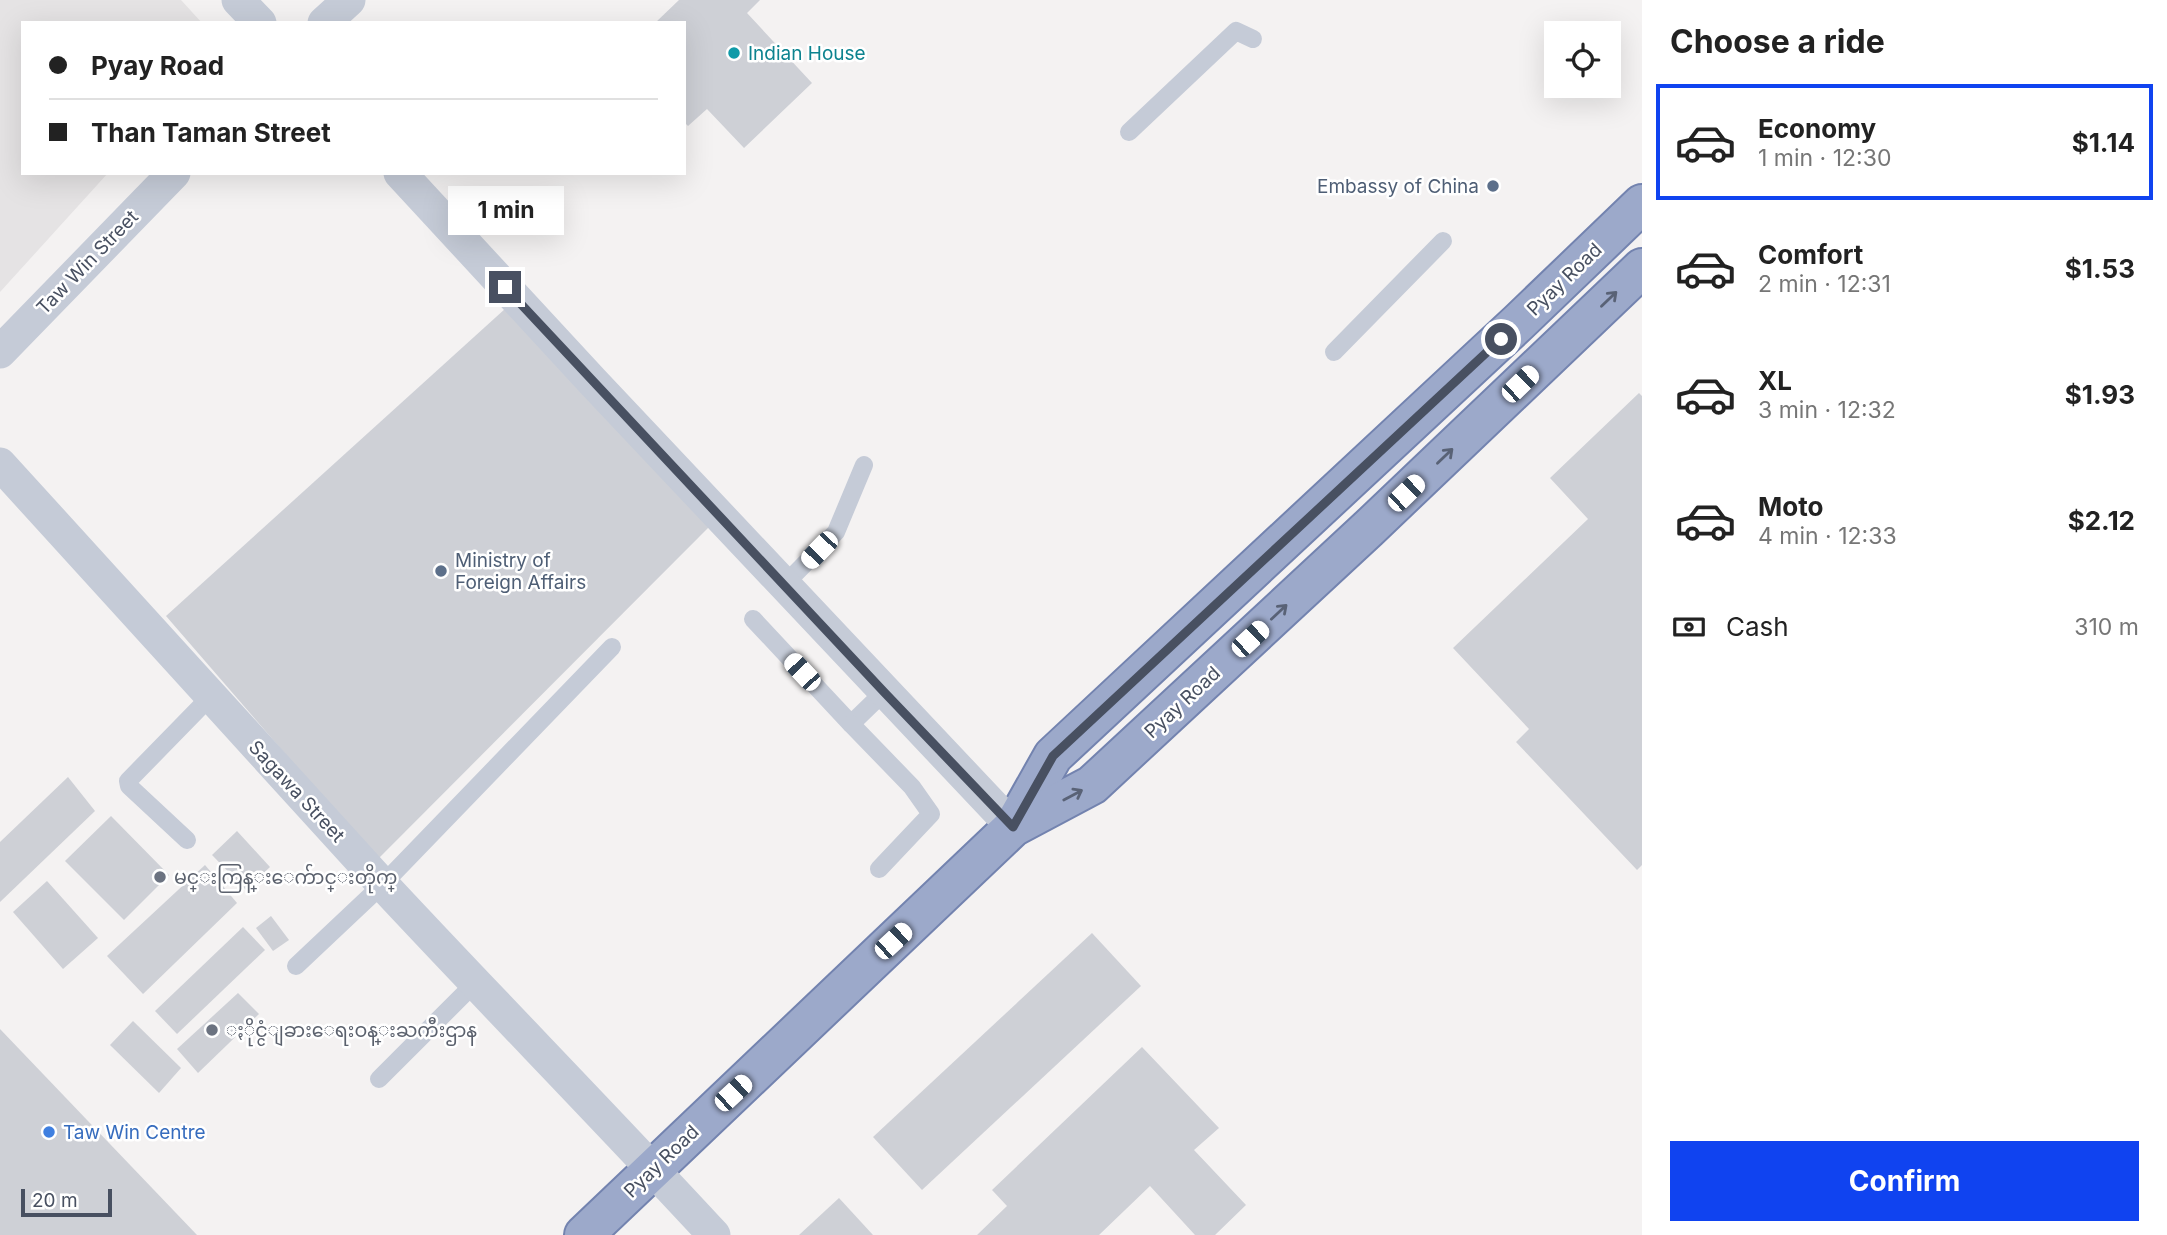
<!DOCTYPE html>
<html lang="en">
<head>
<meta charset="utf-8">
<style>
	:root { --surface:#fff; --page:#f6f6f6; --text:#222; --muted:#767676; --line:#e0e0e0; --accent:#1043f0 }
	body { margin:0; font-family:Inter,"Noto Sans Myanmar",sans-serif; background:var(--page); color:var(--text); height:100vh; display:flex; flex-direction:column; font-size:26px; white-space:nowrap }
	* { box-sizing:border-box; margin:0 }
	p { font-size:23px; color:var(--muted) }
	.icon { flex:none; width:38px; height:38px; fill:none; stroke:currentColor; stroke-width:2; stroke-linecap:round; stroke-linejoin:round }
	.map { position:relative; flex:1; overflow:hidden }
	.drawer { display:flex; flex-direction:column; background:var(--surface); width:525px }
	.drawer>* { flex:none }
	.hud { position:absolute; left:21px; top:21px; width:665px; height:154px; border-radius:0px; box-shadow:0 7px 28px #0002; display:grid; align-content:center; height:154px; padding:0 28px; background:var(--surface) }
	.tools { position:absolute; left:1544px; top:21px; display:grid; gap:14px }
	.tools a { display:grid; place-items:center; width:77px; height:77px; border-radius:0px; background:var(--surface); box-shadow:0 7px 28px #0002; font-size:35px }
	.scale { position:absolute; left:21px; bottom:18px; width:91px; box-sizing:border-box; padding-left:7px; border:4px solid #485061; border-top:0; font-size:19px; line-height:24px; white-space:nowrap; color:#485061; -webkit-text-stroke:5px #fff; paint-order:stroke }
	.end { position:absolute; width:32px; height:32px; margin:-16px; border:9px solid #485061; background:#fff; box-shadow:0 0 0 4px #fff }
	.from { border-radius:50% }
	.bubble { position:absolute; height:49px; border-radius:0px; background:var(--surface); box-shadow:0 7px 28px #0002; font-size:23px; font-weight:700; line-height:49px; text-align:center }
	.car { position:absolute; width:21px; height:42px; margin:-21px -10px; border-radius:9px; box-shadow:0 0 5px 2px #0007; background:linear-gradient(#fff 24%,#345 0 40%,#fff 0 76%,#345 0 86%,#fff 0) }
	.hud b { display:flex; align-items:center; gap:24px; height:66px; font-size:26px }
	.hud b+b { border-top:2px solid var(--line) }
	.hud i { width:18px; height:18px; background:var(--text) }
	ul { padding:0; list-style:none }
	li { display:flex; align-items:center; gap:21px; height:116px; margin:0 14px 10px; padding:0 14px; border:4px solid transparent; border-radius:0px }
	li div { flex:1 }
	li b { display:block; font-size:26px }
	li em { font-style:normal; font-weight:700 }
	li.on { border-color:var(--accent) }
	li>.icon { width:63px; height:63px; stroke-width:1.5 }
	h2 { padding:0 28px; font-size:32px; line-height:84px }
	.pay { display:flex; align-items:center; gap:18px; height:77px; padding:0 28px; font-size:26px }
	.pay p { margin-inline-start:auto }
	.button { display:flex; gap:14px; margin-top:auto; padding:14px 28px }
	.button a { flex:1; height:80px; border-radius:0px; background:var(--accent); color:#fff; font-size:28px; font-weight:700; line-height:80px; text-align:center }
	main { display:flex; flex:1; min-height:0 }
	.map>svg:first-child { display:block }
</style>
</head>
<body>
<main>
<div class="map">
<svg width="1642" height="1235" viewBox="0 0 1642 1235">
	<rect width="100%" height="100%" fill="#f4f2f2"/>
	<path fill="#e5e3e4" d="M0,0H181L202,23H23V173H108L0,292Z"/>
	<g fill="#ced0d6">
		<path d="M679,0H760L747,13L812,83L744,148L707,109L688,126L684,122V23H655Z"/>
		<path d="M506,308L711,525L377,860L166,616Z"/>
		<path d="M1639,393L1642,396V865L1637,870L1516,742L1529,729L1453,648L1588,519L1550,478Z"/>
		<path d="M68,777L95,811L0,902V842Z"/>
		<path d="M111,816L169,875L124,920L65,861Z"/>
		<path d="M237,831L270,867L246,890L212,855Z"/>
		<path d="M205,865L237,903L143,994L107,956Z"/>
		<path d="M47,881L98,938L63,969L13,912Z"/>
		<path d="M271,916L289,940L273,951L256,928Z"/>
		<path d="M243,927L265,950L177,1034L155,1011Z"/>
		<path d="M1092,933L1141,986L922,1190L873,1137Z"/>
		<path d="M238,993L259,1014L198,1073L177,1049Z"/>
		<path d="M133,1021L181,1068L159,1093L110,1045Z"/>
		<path d="M0,1029L197,1235H0Z"/>
		<path d="M1142,1047L1219,1128L1194,1150L1246,1205L1215,1235H1195L1150,1186L1099,1235H977L1007,1206L992,1190Z"/>
		<path d="M839,1198L873,1235H799Z"/>
	</g>
	<g fill="none" stroke-linecap="round" stroke-linejoin="round">
		<defs>
			<g id="trunk">
				<path d="M1013,827L1053,756L1519,322L1642,204"/>
				<path d="M584,1235L1013,827L1092,785L1368,529L1642,268"/>
			</g>
		</defs>
		<use href="#trunk" stroke="#7383af" stroke-width="42"/>
		<g stroke="#c5cbd7" stroke-width="18">
			<path d="M1129,132L1236,31L1253,39"/>
			<path d="M1334,352L1443,241"/>
			<path d="M784,585L836,532L864,465"/>
			<path d="M753,619L851,724L884,692"/>
			<path d="M851,724L912,787L931,814L879,869"/>
			<path d="M187,840L129,786L128,781L210,697"/>
			<path d="M296,966L383,884L612,647"/>
			<path d="M379,1079L475,983"/>
		</g>
		<g stroke="#c5cbd7" stroke-width="33">
			<path d="M238,0L260,23"/>
			<path d="M324,23L349,0"/>
			<path d="M400,173L593,382L1013,827"/>
			<path d="M0,352L174,173"/>
			<path d="M0,464C129,604 255,746 384,886C493,1003 605,1117 714,1235"/>
		</g>
		<use href="#trunk" stroke="#9ca9ca" stroke-width="38"/>
	</g>
	<defs><path id="oneway-shaft" d="M-6 0H5M1.5-3L5.5 0L1.5 3" fill="none" stroke-width="1.6" stroke-linecap="round" stroke-linejoin="round" transform="scale(1.75)"/></defs>
	<g stroke="#596276">
		<use href="#oneway-shaft" transform="translate(1609 299) rotate(-44)"/>
		<use href="#oneway-shaft" transform="translate(1445 456) rotate(-44)"/>
		<use href="#oneway-shaft" transform="translate(1279 612) rotate(-43)"/>
		<use href="#oneway-shaft" transform="translate(1073 795) rotate(-28)"/>
	</g>
	<g fill="none" stroke-linecap="round" stroke-linejoin="round">
		<path stroke="#485061" stroke-width="9" d="M505,287L884,692L1013,827L1053,756L1501,339"/>
	</g>
	<circle fill="#0f9aa8" stroke="#fff" stroke-width="2.5" cx="734" cy="53" r="7"/>
	<g fill="#5c6f8a" stroke="#fff" stroke-width="2.5">
		<circle cx="1493" cy="186" r="7"/>
		<circle cx="441" cy="571" r="7"/>
	</g>
	<g fill="#6b7280" stroke="#fff" stroke-width="2.5">
		<circle cx="160" cy="877" r="7"/>
		<circle cx="212" cy="1030" r="7"/>
	</g>
	<circle fill="#3f7fe0" stroke="#fff" stroke-width="2.5" cx="49" cy="1132" r="7"/>
	<g text-anchor="middle" stroke-width="5" stroke-linejoin="round" paint-order="stroke">
		<g font-size="19" fill="#0d838f" stroke="#fff" text-anchor="start">
			<text x="748" y="60">Indian House</text>
		</g>
		<g font-size="19" fill="#4e5e75" stroke="#fff" text-anchor="end">
			<text x="1479" y="193">Embassy of China</text>
			<text x="455" y="567" text-anchor="start">Ministry of<tspan x="455" dy="22">Foreign Affairs</tspan></text>
		</g>
		<g font-size="19" fill="#485061" stroke="#fff">
			<text transform="translate(87 262) rotate(-46)" y="7">Taw Win Street</text>
			<text transform="translate(1564 279) rotate(-44)" y="7">Pyay Road</text>
			<text transform="translate(1182 702) rotate(-43)" y="7">Pyay Road</text>
			<text transform="translate(297 791) rotate(47)" y="7">Sagawa Street</text>
			<text transform="translate(661 1161) rotate(-44)" y="7">Pyay Road</text>
		</g>
		<g font-size="19" fill="#5b616d" stroke="#fff" text-anchor="start">
			<text x="174" y="884">မင္းကြန္းေက်ာင္းတိုက္</text>
			<text x="226" y="1037">ႏိုင္ငံျခားေရးဝန္းႀကီးဌာန</text>
		</g>
		<g font-size="19" fill="#366cbe" stroke="#fff" text-anchor="start">
			<text x="63" y="1139">Taw Win Centre</text>
		</g>
	</g>
</svg>
<div class="tools">
<a><svg class="icon" aria-label="locate" viewBox="0 0 24 24"><circle cx="12" cy="12" r="6"/><path d="M12 2v4M12 18v4M2 12h4M18 12h4"/></svg></a>
</div>
<div class="scale">20 m</div>
<i class="end from" style="left:1501px;top:339px"></i>
<i class="end" style="left:505px;top:287px"></i>
<div class="bubble" style="left:448px;top:186px;width:116px">1 min</div>
<i class="car" style="left:1520px;top:384px;rotate:46deg"></i>
<i class="car" style="left:1406px;top:493px;rotate:46deg"></i>
<i class="car" style="left:819px;top:550px;rotate:224deg"></i>
<i class="car" style="left:1250px;top:639px;rotate:47deg"></i>
<i class="car" style="left:802px;top:672px;rotate:317deg"></i>
<i class="car" style="left:893px;top:941px;rotate:47deg"></i>
<i class="car" style="left:733px;top:1093px;rotate:47deg"></i>
<div class="hud">
<b><i class="from"></i>Pyay Road</b>
<b><i></i>Than Taman Street</b>
</div>
</div>
<section class="drawer">
<h2>Choose a ride</h2>
<ul>
<li class="on"><svg class="icon" aria-label="car" viewBox="0 0 24 24"><path d="M5 17H2v-5l4-1 3-4h7l3 4 3 1v5h-3M9 17h6M6 11h13"/><circle cx="7" cy="17" r="2"/><circle cx="17" cy="17" r="2"/></svg><div><b>Economy</b><p>1 min · 12:30</p></div><em>$1.14</em></li>
<li><svg class="icon" aria-label="car" viewBox="0 0 24 24"><path d="M5 17H2v-5l4-1 3-4h7l3 4 3 1v5h-3M9 17h6M6 11h13"/><circle cx="7" cy="17" r="2"/><circle cx="17" cy="17" r="2"/></svg><div><b>Comfort</b><p>2 min · 12:31</p></div><em>$1.53</em></li>
<li><svg class="icon" aria-label="car" viewBox="0 0 24 24"><path d="M5 17H2v-5l4-1 3-4h7l3 4 3 1v5h-3M9 17h6M6 11h13"/><circle cx="7" cy="17" r="2"/><circle cx="17" cy="17" r="2"/></svg><div><b>XL</b><p>3 min · 12:32</p></div><em>$1.93</em></li>
<li><svg class="icon" aria-label="car" viewBox="0 0 24 24"><path d="M5 17H2v-5l4-1 3-4h7l3 4 3 1v5h-3M9 17h6M6 11h13"/><circle cx="7" cy="17" r="2"/><circle cx="17" cy="17" r="2"/></svg><div><b>Moto</b><p>4 min · 12:33</p></div><em>$2.12</em></li>
</ul>
<div class="pay"><svg class="icon" aria-label="cash" viewBox="0 0 24 24"><path d="M3 7h18v10H3z"/><circle cx="12" cy="12" r="2"/></svg>Cash<p>310 m</p></div>
<div class="button"><a>Confirm</a></div>
</section>
</main>
</body>
</html>
